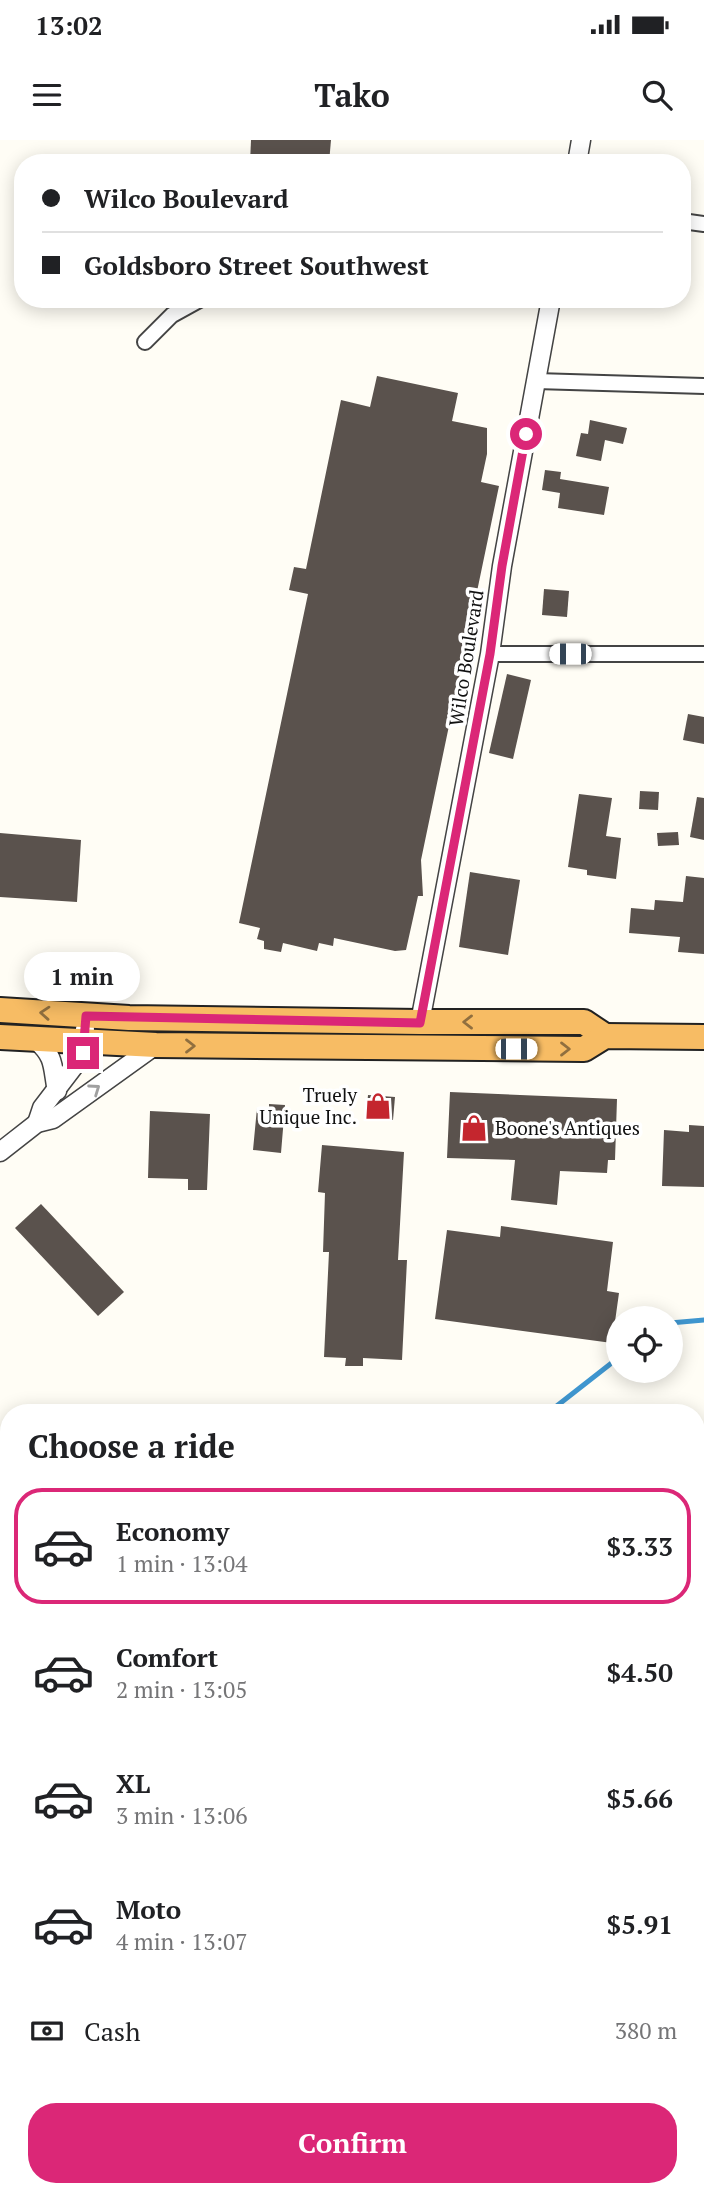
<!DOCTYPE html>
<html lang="en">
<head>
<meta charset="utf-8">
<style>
	:root { --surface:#fff; --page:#f2f2f2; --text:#202124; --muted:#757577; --line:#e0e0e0; --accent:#db2777 }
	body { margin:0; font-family:"PT Serif",serif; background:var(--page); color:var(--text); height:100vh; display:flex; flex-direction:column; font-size:26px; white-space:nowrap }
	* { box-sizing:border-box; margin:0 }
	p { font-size:23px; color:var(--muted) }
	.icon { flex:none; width:38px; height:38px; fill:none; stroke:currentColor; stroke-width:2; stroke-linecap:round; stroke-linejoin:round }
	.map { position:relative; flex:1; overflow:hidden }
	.sheet { position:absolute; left:0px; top:1264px; width:705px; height:793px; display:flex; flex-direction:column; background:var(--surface); border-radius:28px 28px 0 0; box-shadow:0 4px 18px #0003 }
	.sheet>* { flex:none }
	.hud { position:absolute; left:14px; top:14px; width:677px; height:154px; border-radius:28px; box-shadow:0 4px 18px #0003; display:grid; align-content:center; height:154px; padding:0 28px; background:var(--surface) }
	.tools { position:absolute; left:606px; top:1166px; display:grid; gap:14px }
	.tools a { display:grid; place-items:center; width:77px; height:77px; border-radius:50%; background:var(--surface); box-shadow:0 4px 18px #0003; font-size:35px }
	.end { position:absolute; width:32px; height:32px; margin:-16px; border:9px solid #db2777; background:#fff; box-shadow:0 0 0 4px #fff }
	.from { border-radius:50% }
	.bubble { position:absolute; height:49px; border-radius:24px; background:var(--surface); box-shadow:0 4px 18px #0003; font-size:23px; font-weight:800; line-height:49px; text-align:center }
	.car { position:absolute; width:21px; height:42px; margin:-21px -10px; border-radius:9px; box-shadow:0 0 5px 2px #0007; background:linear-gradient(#fff 24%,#345 0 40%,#fff 0 76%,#345 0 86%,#fff 0) }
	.hud b { display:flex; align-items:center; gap:24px; height:66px; font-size:26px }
	.hud b+b { border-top:2px solid var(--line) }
	.hud i { width:18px; height:18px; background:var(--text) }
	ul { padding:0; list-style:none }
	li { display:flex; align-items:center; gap:21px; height:116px; margin:0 14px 10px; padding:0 14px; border:4px solid transparent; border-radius:28px }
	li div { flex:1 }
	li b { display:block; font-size:26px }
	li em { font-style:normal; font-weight:800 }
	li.current { border-color:var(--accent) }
	li>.icon { width:63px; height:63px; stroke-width:1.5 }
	h2 { padding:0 28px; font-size:32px; line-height:84px }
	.pay { display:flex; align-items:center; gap:18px; height:77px; padding:0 28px; font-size:26px }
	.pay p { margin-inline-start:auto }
	.action { display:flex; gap:14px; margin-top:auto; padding:14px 28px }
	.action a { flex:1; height:80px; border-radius:28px; background:var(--accent); color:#fff; font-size:28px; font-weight:800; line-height:80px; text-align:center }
	.status { display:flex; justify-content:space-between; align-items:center; height:49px; padding:0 35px; background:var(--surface); direction:ltr }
	.status svg { height:19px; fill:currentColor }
	header { display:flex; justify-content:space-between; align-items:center; height:91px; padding:0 28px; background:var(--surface); font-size:32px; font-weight:800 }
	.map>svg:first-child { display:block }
</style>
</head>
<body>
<div class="status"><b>13:02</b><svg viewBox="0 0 49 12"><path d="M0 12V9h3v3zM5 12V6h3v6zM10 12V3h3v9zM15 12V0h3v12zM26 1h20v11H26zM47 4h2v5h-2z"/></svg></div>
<header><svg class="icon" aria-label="menu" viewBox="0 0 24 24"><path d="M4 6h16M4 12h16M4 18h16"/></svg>Tako<svg class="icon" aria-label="search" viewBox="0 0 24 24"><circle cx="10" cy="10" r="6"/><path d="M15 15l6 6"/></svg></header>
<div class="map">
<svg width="704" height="2056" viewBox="0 0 704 2056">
	<rect width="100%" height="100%" fill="#fffdf5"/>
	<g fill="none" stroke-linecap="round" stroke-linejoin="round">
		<g stroke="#3f96cf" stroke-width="5">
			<path d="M670,1183L704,1180"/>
			<path d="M549,1272L618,1218"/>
			<path d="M0,1673L9,1664"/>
		</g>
	</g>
	<g fill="#5a524d">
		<path d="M251,0H331L329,23H250Z"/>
		<path d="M377,236L458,253L452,281L487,288V314L481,342L499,346L421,720L423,756H418L406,810L395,811L334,798L333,806L319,803L317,811L283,803L281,812L264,809V801L257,799L260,788L239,783L308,454L289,450L294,427L306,429L341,260L370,267Z"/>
		<path d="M590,280L627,288L623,304L605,300L601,321L576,316L581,293L588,294Z"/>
		<path d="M545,330L561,332L560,339L609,347L604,375L558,368L560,353L542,350Z"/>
		<path d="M544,449L569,451L567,477L542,475Z"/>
		<path d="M507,534L531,540L513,619L489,613Z"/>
		<path d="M688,574L704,577V604L683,600Z"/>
		<path d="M640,651L659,652L658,670L639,669Z"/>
		<path d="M579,654L612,658L606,696L621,698L616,739L587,735V730L568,727Z"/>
		<path d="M697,657L704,658V700L690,697Z"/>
		<path d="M678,692L679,705L658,706L657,693Z"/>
		<path d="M0,693L81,700L77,762L0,757Z"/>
		<path d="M470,732L520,740L508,815L459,807Z"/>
		<path d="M686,736L704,738V814L678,812L680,797L629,793L631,768L654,770L655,760L683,762Z"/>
		<path d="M450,952L617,959L615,1020H608L607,1033L560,1031L557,1065L511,1060L515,1020L447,1018Z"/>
		<path d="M368,955L395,957L393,980L366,978Z"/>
		<path d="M269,964L285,965L281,1013L253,1010L257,968L269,969Z"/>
		<path d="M150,971L210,974L207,1050H188V1039L148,1038Z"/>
		<path d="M689,985L704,986V1047L662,1046L664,990L689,992Z"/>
		<path d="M322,1005L404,1012L398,1120H407L402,1220L363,1218V1226H345L346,1218L324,1217L329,1112H323L325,1053L318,1052Z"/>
		<path d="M41,1064L124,1152L98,1176L15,1088Z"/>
		<path d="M501,1086L613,1102L607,1151L619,1153L612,1203L435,1179L447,1090L500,1097Z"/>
	</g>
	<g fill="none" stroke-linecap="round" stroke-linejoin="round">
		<defs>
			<g id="minor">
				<path d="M682,81L704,84"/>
				<path d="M145,202L172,175L201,159"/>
				<path d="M536,241L704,246"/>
				<path d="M490,514H704"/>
			</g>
			<g id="tertiary">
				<path d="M577,23L581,0"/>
				<path d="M420,882L490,514L502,426L551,159"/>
				<path d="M37,901C56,918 52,928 57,951"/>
				<path d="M37,983L42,968L81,917L85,889"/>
				<path d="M0,1012L37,983L53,979L156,905"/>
			</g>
			<g id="trunk">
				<path d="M0,870L129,878L420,882H584L605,896"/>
				<path d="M0,897L156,905L584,909L605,896L704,897"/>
			</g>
		</defs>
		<use href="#minor" stroke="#444" stroke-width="18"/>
		<use href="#tertiary" stroke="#444" stroke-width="21"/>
		<use href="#trunk" stroke="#222" stroke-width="28"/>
		<use href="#minor" stroke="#fff" stroke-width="14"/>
		<use href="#tertiary" stroke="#fff" stroke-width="18"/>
		<use href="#trunk" stroke="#f7bc64" stroke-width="24"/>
	</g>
	<defs><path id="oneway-chevron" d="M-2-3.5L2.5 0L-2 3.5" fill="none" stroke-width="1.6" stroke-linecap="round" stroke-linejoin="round" transform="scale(1.75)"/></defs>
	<g stroke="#906f3f">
		<use href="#oneway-chevron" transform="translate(45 873) rotate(-176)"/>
		<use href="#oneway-chevron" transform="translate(468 882) rotate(180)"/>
		<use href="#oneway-chevron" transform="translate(190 906)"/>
		<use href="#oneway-chevron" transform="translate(565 909)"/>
	</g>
	<use stroke="#a0a0a0" href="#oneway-chevron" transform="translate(95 949) rotate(-35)"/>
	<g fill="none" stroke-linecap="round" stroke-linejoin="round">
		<path stroke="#db2777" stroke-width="9" d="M83,913L86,876L420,883L490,514L502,426L526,294"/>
	</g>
	<defs>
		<symbol id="shop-bare" viewBox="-9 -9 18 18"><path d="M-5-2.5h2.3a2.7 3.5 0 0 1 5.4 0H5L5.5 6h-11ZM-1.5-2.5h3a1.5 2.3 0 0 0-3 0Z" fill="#c4262e" stroke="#fff" stroke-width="2.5" paint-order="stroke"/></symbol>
	</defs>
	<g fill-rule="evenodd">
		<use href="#shop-bare" x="359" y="947" width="38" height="38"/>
		<use href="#shop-bare" x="455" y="969" width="38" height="38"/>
	</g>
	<g text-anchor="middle" stroke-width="7" stroke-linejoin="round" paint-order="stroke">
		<g font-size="19" fill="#111" stroke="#fff">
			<text transform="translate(466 518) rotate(-81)" y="7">Wilco Boulevard</text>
		</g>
		<g font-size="19" fill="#111" stroke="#fff" text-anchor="end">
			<text x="357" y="962">Truely<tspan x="357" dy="22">Unique Inc.</tspan></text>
			<text x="495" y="995" text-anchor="start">Boone's Antiques</text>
		</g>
	</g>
</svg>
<div class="tools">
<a><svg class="icon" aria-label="locate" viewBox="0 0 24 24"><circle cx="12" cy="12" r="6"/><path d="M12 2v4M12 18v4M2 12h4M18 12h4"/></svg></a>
</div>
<i class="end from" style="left:526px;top:294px"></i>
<i class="end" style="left:83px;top:913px"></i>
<div class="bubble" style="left:24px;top:812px;width:116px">1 min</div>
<i class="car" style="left:570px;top:514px;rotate:270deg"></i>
<i class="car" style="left:516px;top:909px;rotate:90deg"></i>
<div class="hud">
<b><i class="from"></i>Wilco Boulevard</b>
<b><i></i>Goldsboro Street Southwest</b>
</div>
<section class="sheet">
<h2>Choose a ride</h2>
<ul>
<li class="current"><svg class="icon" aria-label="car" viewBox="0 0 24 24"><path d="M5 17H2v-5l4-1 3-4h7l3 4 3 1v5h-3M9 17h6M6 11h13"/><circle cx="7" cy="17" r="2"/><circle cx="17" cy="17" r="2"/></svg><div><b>Economy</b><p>1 min · 13:04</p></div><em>$3.33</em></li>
<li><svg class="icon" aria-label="car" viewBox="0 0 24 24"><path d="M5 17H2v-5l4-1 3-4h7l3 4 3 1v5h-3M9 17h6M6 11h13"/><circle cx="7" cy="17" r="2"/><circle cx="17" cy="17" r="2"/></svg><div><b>Comfort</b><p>2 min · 13:05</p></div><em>$4.50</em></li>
<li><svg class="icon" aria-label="car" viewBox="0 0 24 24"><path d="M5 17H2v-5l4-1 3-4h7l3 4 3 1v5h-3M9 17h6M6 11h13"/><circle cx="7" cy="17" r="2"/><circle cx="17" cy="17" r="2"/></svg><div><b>XL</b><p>3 min · 13:06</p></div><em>$5.66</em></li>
<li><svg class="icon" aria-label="car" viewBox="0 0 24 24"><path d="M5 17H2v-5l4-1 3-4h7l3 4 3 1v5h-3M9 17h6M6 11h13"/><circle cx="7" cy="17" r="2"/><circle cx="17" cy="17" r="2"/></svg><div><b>Moto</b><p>4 min · 13:07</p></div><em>$5.91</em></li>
</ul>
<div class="pay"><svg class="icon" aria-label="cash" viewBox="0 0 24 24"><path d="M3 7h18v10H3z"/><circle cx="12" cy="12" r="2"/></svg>Cash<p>380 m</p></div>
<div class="action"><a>Confirm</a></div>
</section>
</div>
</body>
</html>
